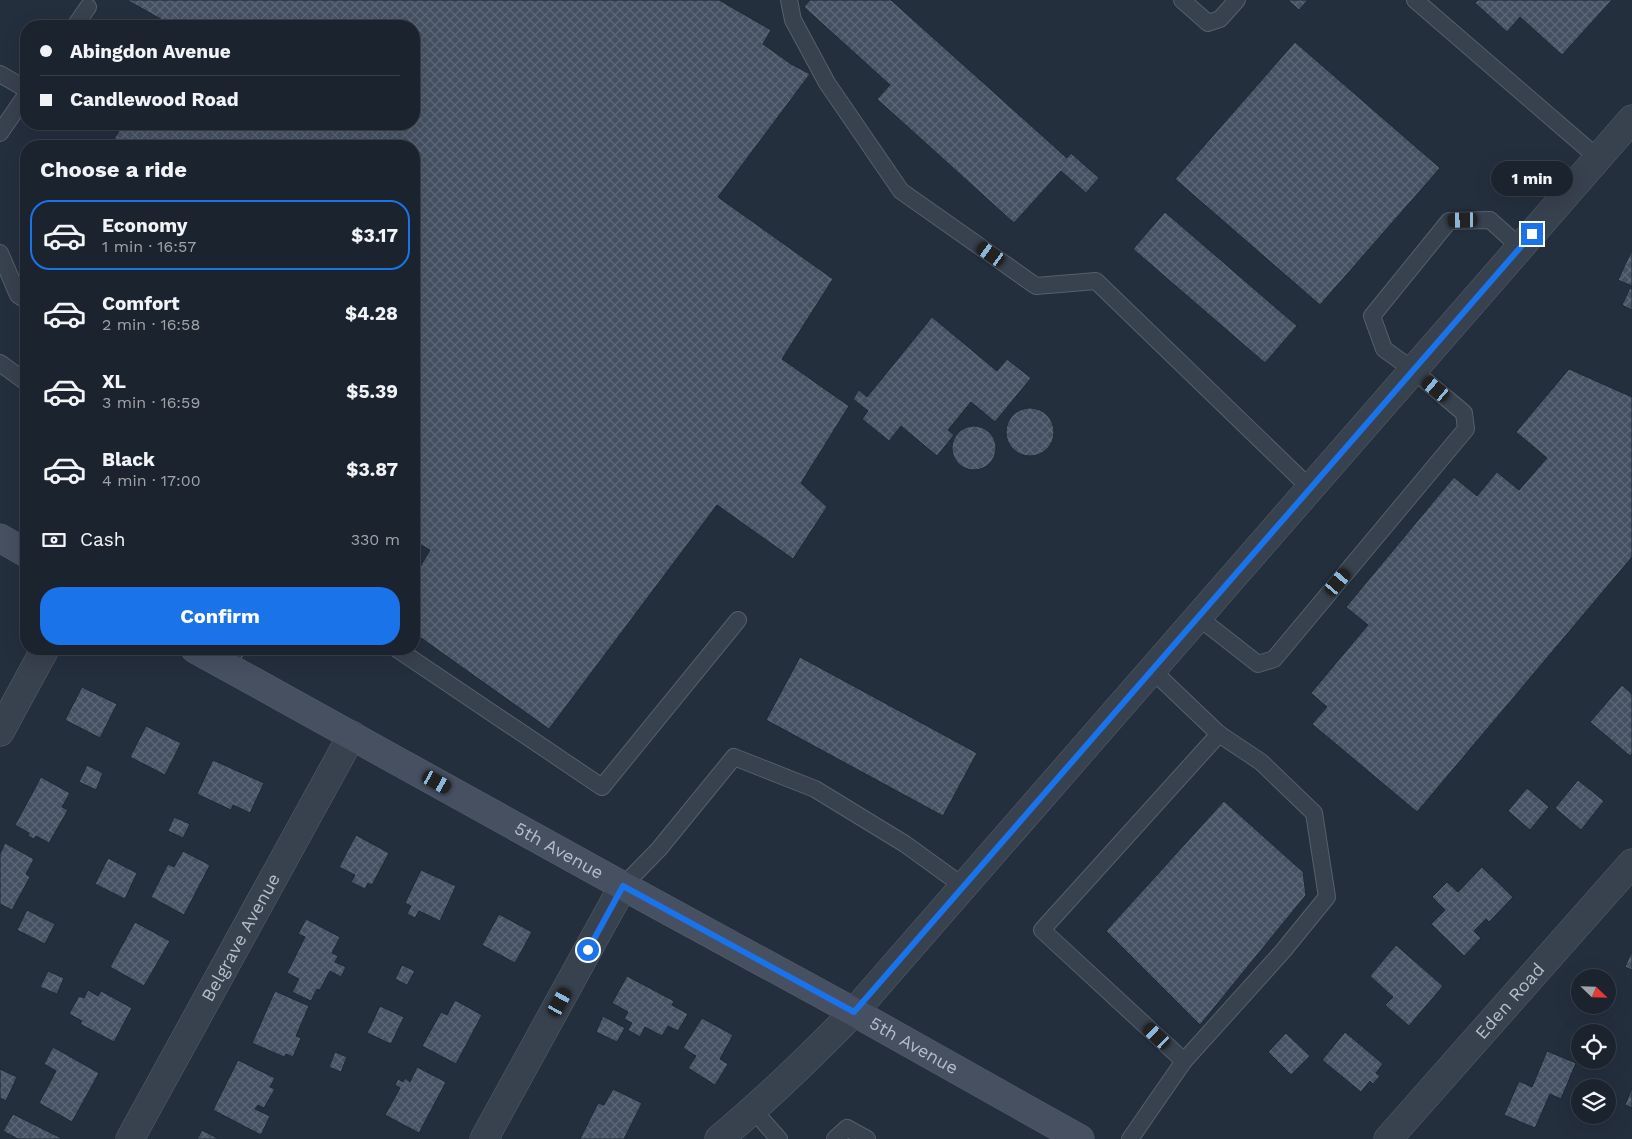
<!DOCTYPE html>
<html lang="en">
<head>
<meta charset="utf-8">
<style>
	:root { --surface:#1b232e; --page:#242b36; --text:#f1f3f6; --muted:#a0a4aa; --line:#39404a; --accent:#1a73e8 }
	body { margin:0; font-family:"Work Sans",sans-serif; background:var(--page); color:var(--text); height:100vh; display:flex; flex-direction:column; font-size:19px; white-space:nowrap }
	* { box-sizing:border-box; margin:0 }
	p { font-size:16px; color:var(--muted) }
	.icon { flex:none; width:28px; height:28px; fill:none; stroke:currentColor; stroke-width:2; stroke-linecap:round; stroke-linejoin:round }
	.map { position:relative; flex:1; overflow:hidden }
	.panel { position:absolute; left:20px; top:140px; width:400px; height:515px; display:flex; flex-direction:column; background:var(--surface); border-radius:20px; box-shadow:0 5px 20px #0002,0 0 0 1px var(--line) }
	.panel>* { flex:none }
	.banner { position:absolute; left:20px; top:20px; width:400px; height:110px; border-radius:20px; box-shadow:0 5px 20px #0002,0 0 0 1px var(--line); display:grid; align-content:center; height:110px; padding:0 20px; background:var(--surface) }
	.needle { width:32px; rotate:113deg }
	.fabs { position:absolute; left:1571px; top:969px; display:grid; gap:10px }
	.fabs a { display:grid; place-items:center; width:45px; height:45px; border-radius:50%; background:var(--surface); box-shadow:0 5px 20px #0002,0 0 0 1px var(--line); font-size:25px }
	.end { position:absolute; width:22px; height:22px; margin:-11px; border:6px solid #1a73e8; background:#fff; box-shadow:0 0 0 2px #fff }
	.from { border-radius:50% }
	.bubble { position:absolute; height:35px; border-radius:18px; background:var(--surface); box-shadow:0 5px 20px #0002,0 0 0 1px var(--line); font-size:16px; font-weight:700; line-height:35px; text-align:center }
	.car { position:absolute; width:15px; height:30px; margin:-15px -8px; border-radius:6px; box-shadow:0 0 4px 1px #0007; background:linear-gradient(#222 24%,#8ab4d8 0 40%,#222 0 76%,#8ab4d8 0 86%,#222 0) }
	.banner b { display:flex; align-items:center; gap:18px; height:48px; font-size:19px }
	.banner b+b { border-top:1px solid var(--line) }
	.banner i { width:12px; height:12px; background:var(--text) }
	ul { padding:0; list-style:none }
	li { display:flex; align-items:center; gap:15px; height:70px; margin:0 10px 8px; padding:0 10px; border:2px solid transparent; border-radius:20px }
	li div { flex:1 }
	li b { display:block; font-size:19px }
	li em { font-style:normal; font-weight:700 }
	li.current { border-color:var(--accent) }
	li>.icon { width:45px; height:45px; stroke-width:1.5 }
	h2 { padding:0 20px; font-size:22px; line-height:60px }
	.pay { display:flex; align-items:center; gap:12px; height:55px; padding:0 20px; font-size:19px }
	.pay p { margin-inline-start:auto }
	.action { display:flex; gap:10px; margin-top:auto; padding:10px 20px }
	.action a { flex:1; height:58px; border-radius:20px; background:var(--accent); color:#fff; font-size:20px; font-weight:700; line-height:58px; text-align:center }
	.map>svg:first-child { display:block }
</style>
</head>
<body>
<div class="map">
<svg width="1632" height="1139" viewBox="0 0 1632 1139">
	<defs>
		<pattern id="building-cross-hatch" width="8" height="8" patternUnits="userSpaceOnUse" patternTransform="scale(1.25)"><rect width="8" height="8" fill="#455162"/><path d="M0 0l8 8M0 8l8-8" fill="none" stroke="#5d6877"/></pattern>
	</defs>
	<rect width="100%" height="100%" fill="#242f3e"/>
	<g fill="url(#building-cross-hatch)" stroke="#1f2835">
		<path d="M127,0H719L771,30L763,44L791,64L810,74L718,197L833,279L782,359L849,406L801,483L827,507L793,559L717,505L549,729L414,633V577L430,550L414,541V146H110L123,124H414V26H173Z"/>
		<path d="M810,0H891L1067,158L1071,153L1099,178L1086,193L1061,171L1014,223L877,99L890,85L804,7Z"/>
		<path d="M1288,0H1308L1299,10Z"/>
		<path d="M1478,0H1612L1562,55L1520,17L1507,32L1475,3Z"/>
		<path d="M1295,42L1440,168L1320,305L1175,179Z"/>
		<path d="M1165,212L1297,326L1265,363L1133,249Z"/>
		<path d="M1632,250V286L1618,280Z"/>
		<path d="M1630,288L1632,289V310L1622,305Z"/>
		<path d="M932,317L997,371L1007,359L1031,378L995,422L971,402L948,430L954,435L937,456L901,426L889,441L862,419L868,411L853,399L859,390L867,397Z"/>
		<path d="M1569,369L1632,397V557L1417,812L1312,724L1327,707L1311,693L1368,625L1346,607L1454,477L1477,496L1497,472L1519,490L1547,458L1516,432Z"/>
		<circle cx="1030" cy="432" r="24"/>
		<circle cx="974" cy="448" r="22"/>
		<path d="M800,657L977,753L943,816L766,720Z"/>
		<path d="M1622,685L1632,694V754L1630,756L1590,722Z"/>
		<path d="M82,687L117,704L100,738L65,720Z"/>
		<path d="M146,726L181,743L165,775L130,757Z"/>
		<path d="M213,760L264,783L250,813L233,805L231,810L197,794Z"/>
		<path d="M87,765L103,773L96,790L79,782Z"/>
		<path d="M41,777L70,793L62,807L68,810L49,843L36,836L34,839L28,836L29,833L15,825Z"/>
		<path d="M1578,780L1604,801L1581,830L1555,808Z"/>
		<path d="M1527,788L1549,807L1530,830L1508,811Z"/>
		<path d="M1224,801L1303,872L1306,895L1200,1025L1106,931Z"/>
		<path d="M174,817L190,824L183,838L168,831Z"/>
		<path d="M356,835L389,853L372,885L368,883L365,889L351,882L355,875L339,867Z"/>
		<path d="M5,843L34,859L26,874L30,877L12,910L0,904V854Z"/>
		<path d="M183,851L210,865L184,915L151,897L168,864L174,867Z"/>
		<path d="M108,858L137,873L125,899L95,884Z"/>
		<path d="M1482,867L1513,897L1489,922L1486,919L1474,931L1481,938L1464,956L1431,924L1445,910L1432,897L1447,882L1458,892Z"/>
		<path d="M421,870L456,886L440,921L419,911L415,918L407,914L411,906L405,903Z"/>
		<path d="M27,910L55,924L45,944L17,930Z"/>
		<path d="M499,914L532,932L515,963L482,945Z"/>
		<path d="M306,919L340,937L332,953L338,956L335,962L346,967L341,977L330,971L320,990L317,989L311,1001L292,992L299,979L287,973L305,937L298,934Z"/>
		<path d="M135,922L170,941L144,986L110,967Z"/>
		<path d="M1396,945L1443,986L1409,1026L1385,1005L1393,997L1370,976Z"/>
		<path d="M1632,951V970L1625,967Z"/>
		<path d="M402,965L415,971L407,985L395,979Z"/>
		<path d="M48,971L64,978L57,994L40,987Z"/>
		<path d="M627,976L674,1001L672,1005L688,1014L678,1031L668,1026L662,1036L645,1027L640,1037L628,1030L632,1023L624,1019L628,1012L612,1003Z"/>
		<path d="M88,990L98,996L101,991L132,1008L114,1042L80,1024L82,1021L69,1014L79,996L84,998Z"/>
		<path d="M275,991L309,1006L296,1036L301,1038L293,1057L286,1054L284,1057L252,1043Z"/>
		<path d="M455,1000L482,1015L456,1064L422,1046L441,1012L447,1015Z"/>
		<path d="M380,1006L404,1017L391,1044L367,1033Z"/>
		<path d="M603,1016L625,1028L617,1042L596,1032Z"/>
		<path d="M702,1018L733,1035L720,1059L728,1064L715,1085L688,1068L696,1056L683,1048Z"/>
		<path d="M1345,1032L1383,1064L1376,1073L1380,1076L1373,1084L1370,1081L1361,1092L1322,1060Z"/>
		<path d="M1286,1033L1310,1056L1291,1075L1268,1052Z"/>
		<path d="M53,1047L99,1073L72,1122L39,1103L56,1071L44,1064Z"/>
		<path d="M1547,1051L1576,1063L1561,1099L1550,1094L1535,1128L1504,1115L1519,1081L1532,1087Z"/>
		<path d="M335,1052L347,1057L341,1072L329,1067Z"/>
		<path d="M238,1060L275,1078L270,1087L275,1089L264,1108L258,1105L255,1109L270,1116L261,1135L213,1110Z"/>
		<path d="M417,1067L446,1082L419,1133L385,1115L400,1088L395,1085L398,1079L403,1082L405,1078L410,1082Z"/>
		<path d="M0,1069L17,1077L6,1101L0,1098Z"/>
		<path d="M1632,1088V1108L1625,1105Z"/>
		<path d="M613,1089L642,1103L624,1139H580L598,1103L604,1105Z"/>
		<path d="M13,1114L61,1138L60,1139H18L3,1131Z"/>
		<path d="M202,1130L219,1139H197Z"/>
	</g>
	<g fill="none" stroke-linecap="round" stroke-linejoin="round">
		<defs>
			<g id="service">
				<path d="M789,0L793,20L827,83L901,191L1036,286L1096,281L1310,488"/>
				<path d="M1182,0L1208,23L1220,19L1237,0"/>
				<path d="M1415,0L1598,158"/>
				<path d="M75,26L88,7"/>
				<path d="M0,74L26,89"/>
				<path d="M0,133L26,95"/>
				<path d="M0,253L18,295L26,300"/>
				<path d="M0,363L26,382"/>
				<path d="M1198,617L1258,664L1274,659L1466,429L1464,413L1413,370L1384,349L1372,316L1449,221L1490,220L1520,247"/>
				<path d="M397,649L602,787L738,620"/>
				<path d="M225,666L237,649"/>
				<path d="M623,886L659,849L734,757L815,789L905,844L963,886"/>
				<path d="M1184,1061L1283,951L1327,897L1314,813L1261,762L1219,734"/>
				<path d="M754,1111L779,1139"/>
				<path d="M835,1139L847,1128L867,1139"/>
				<path d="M1130,1139L1184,1061L1042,930L1219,734L1152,670"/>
			</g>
			<g id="minor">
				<path d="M0,732L45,649"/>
				<path id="s1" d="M130,1139L352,735"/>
				<path d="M484,1139L623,886"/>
				<path id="s2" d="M1388,1139L1632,863"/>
			</g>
			<path id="tertiary" d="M719,1139C767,1099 811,1056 854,1012L1632,119"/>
			<g id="secondary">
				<path d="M0,538L26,553"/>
				<path id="s3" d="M195,649L623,886L854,1012L1080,1139"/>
			</g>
		</defs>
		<use href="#service" stroke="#565f6c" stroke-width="18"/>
		<use href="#minor" stroke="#565f6c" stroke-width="29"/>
		<use href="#tertiary" stroke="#565f6c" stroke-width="29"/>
		<use href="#secondary" stroke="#565f6c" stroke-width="29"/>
		<use href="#service" stroke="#38414e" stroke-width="16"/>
		<use href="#minor" stroke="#38414e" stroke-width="28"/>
		<use href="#tertiary" stroke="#38414e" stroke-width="28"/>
		<use href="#secondary" stroke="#465061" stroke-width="28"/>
	</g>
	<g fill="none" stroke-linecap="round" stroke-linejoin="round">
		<path stroke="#1a73e8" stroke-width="6" d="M588,950L623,886L854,1012L1532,234"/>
	</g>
	<g text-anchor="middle" stroke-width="4" stroke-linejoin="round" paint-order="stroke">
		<g font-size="18" fill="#b4bcc9" stroke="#1d2633">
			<text dy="6" stroke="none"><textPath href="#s3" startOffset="416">5th Avenue</textPath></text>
			<text dy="6" stroke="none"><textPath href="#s1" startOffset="230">Belgrave Avenue</textPath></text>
			<text dy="6" stroke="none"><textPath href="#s2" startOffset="184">Eden Road</textPath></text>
			<text dy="6" stroke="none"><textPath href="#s3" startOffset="821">5th Avenue</textPath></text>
		</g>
	</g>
</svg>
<div class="fabs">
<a><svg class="needle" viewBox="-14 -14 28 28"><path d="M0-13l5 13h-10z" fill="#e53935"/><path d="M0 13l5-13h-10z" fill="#a0a4aa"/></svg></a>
<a><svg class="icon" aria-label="locate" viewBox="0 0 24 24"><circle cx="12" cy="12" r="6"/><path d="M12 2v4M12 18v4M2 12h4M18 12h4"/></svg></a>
<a><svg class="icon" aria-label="layers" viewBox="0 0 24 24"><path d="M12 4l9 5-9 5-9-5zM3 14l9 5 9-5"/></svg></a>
</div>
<i class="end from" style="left:588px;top:950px"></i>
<i class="end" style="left:1532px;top:234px"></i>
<div class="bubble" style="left:1491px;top:161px;width:82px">1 min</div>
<i class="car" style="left:1463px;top:220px;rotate:269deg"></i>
<i class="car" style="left:991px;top:254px;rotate:305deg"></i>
<i class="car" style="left:1436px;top:389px;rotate:310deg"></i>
<i class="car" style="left:1338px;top:582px;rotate:40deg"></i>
<i class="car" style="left:437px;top:782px;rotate:119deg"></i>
<i class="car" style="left:560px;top:1002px;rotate:29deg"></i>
<i class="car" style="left:1157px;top:1036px;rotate:313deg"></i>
<div class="banner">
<b><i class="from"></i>Abingdon Avenue</b>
<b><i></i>Candlewood Road</b>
</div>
<section class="panel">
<h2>Choose a ride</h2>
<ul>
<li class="current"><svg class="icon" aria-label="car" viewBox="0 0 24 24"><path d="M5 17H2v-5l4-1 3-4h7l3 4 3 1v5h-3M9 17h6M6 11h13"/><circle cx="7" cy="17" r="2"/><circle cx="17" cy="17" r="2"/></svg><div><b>Economy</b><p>1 min · 16:57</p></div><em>$3.17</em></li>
<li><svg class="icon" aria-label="car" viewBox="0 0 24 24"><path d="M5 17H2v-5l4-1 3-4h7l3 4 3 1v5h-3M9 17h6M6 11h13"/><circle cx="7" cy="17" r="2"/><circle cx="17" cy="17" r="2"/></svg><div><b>Comfort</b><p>2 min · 16:58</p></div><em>$4.28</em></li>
<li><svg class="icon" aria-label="car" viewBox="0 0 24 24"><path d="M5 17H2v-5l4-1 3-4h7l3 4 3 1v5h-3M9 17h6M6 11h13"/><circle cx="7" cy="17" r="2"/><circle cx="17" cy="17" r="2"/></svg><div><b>XL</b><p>3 min · 16:59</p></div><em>$5.39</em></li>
<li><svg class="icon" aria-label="car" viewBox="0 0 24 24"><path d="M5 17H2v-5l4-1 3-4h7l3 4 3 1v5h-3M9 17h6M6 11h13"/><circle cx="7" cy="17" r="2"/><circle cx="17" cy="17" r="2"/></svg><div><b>Black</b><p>4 min · 17:00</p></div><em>$3.87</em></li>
</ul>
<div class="pay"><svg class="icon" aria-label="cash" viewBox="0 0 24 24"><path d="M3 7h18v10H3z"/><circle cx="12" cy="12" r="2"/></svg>Cash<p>330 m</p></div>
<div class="action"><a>Confirm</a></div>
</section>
</div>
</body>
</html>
